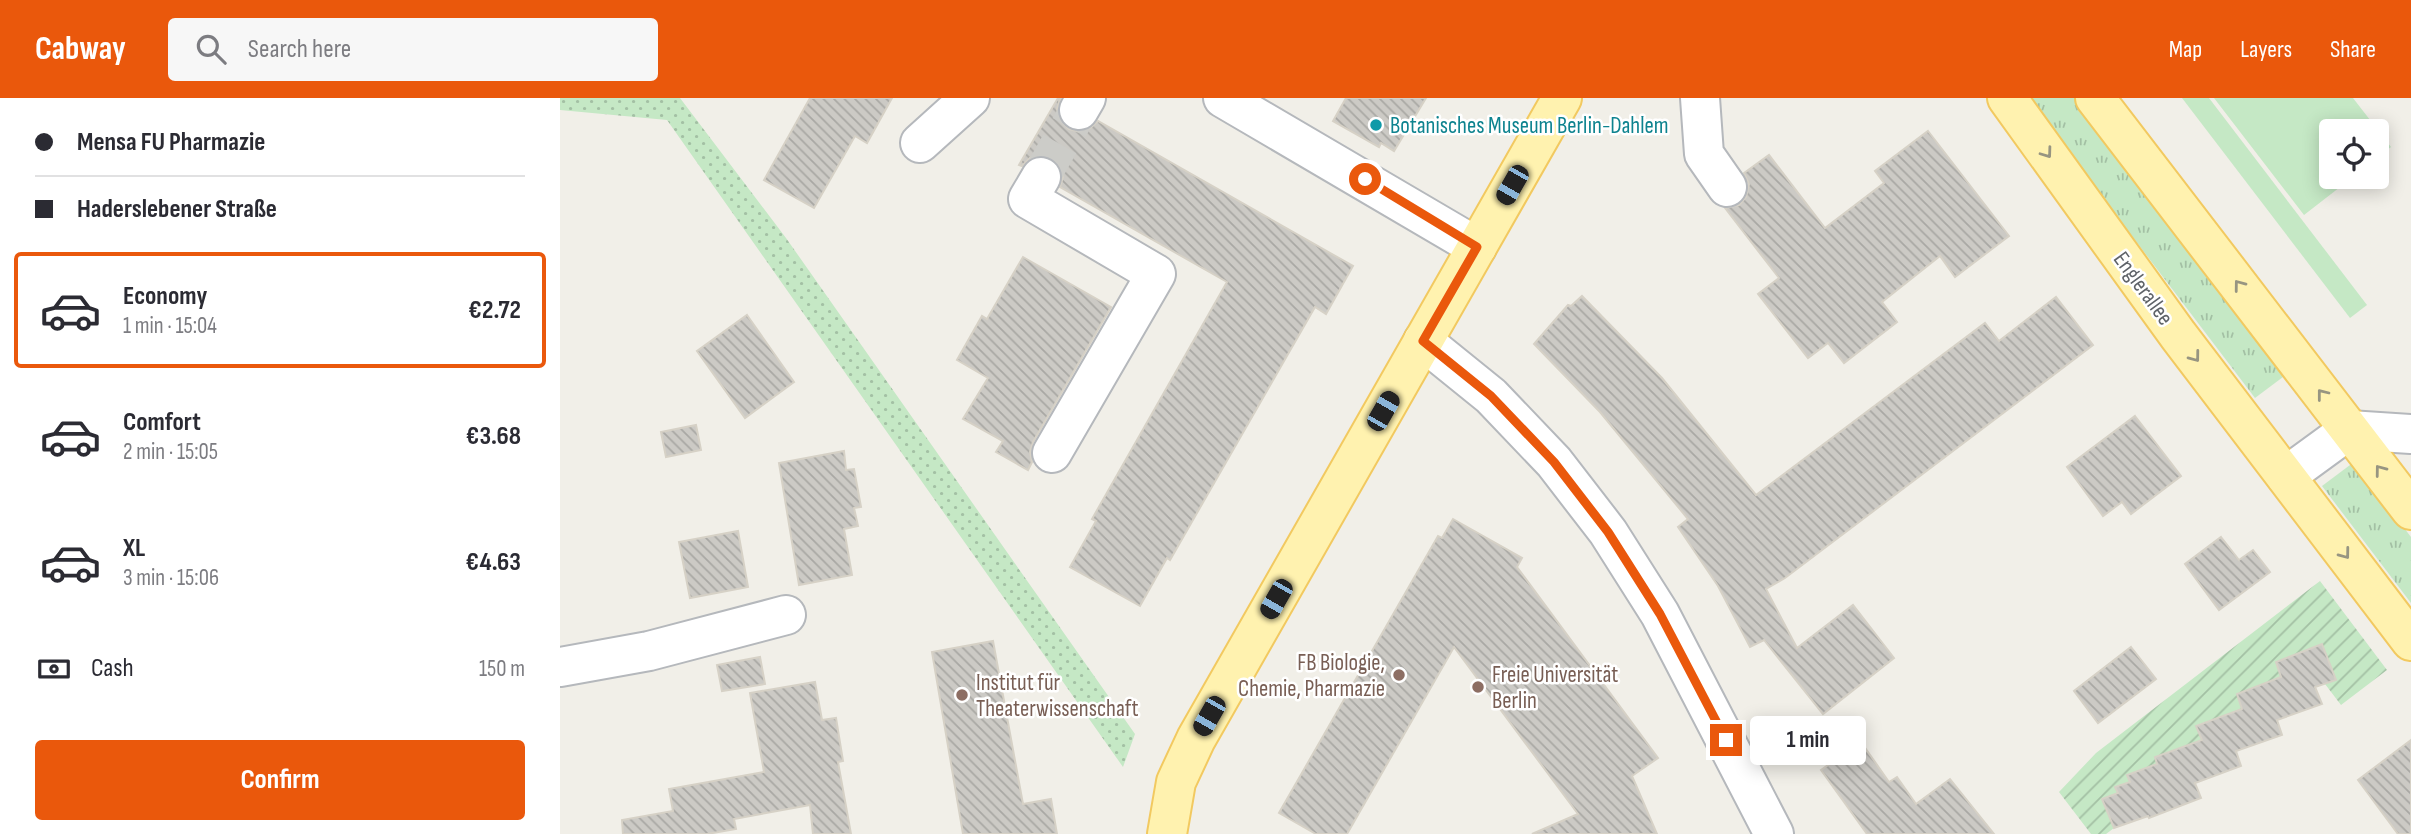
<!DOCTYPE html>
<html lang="en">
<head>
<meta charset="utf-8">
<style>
	:root { --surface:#fff; --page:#f7f7f7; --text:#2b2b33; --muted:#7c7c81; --line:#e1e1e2; --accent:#ea580c }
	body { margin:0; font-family:"Sofia Sans Condensed",sans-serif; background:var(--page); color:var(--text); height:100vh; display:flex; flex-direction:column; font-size:26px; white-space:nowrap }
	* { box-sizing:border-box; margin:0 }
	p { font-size:23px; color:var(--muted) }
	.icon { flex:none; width:38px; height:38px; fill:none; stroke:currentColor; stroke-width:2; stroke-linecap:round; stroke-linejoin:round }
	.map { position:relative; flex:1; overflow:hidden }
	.panel { display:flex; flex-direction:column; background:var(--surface); width:560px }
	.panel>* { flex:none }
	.hud { display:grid; align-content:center; height:154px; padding:0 35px; background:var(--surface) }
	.buttons { position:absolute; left:1759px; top:21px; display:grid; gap:14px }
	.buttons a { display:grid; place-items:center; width:70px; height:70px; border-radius:7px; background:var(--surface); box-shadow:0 4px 18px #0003; font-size:35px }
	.end { position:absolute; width:32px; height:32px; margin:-16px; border:9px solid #ea580c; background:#fff; box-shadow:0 0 0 4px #fff }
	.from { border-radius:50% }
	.bubble { position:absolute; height:49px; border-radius:7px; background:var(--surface); box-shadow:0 4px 18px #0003; font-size:23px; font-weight:700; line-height:49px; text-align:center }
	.car { position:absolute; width:21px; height:42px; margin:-21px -10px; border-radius:9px; box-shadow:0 0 5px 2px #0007; background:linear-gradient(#222 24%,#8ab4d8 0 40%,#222 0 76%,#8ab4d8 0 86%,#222 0) }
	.hud b { display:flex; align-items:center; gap:24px; height:66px; font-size:26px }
	.hud b+b { border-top:2px solid var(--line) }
	.hud i { width:18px; height:18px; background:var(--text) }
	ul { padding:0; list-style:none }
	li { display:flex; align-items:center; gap:21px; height:116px; margin:0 14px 10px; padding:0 21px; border:4px solid transparent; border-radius:7px }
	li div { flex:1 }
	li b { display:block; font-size:26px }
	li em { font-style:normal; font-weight:700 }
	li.on { border-color:var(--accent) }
	li>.icon { width:63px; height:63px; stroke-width:1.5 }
	.pay { display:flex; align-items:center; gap:18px; height:77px; padding:0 35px; font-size:26px }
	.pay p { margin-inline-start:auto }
	.primary-button { display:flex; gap:14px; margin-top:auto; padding:14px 35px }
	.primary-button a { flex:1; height:80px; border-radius:7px; background:var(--accent); color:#fff; font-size:28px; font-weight:700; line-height:80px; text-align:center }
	header { display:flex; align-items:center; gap:42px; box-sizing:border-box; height:98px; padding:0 35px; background:var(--accent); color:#fff }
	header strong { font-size:33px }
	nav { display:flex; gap:38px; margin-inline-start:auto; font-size:24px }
	.search { width:490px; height:63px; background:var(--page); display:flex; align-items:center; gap:18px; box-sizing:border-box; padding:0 24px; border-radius:7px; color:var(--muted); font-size:26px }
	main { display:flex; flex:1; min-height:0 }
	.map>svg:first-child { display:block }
</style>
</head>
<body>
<header>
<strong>Cabway</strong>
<div class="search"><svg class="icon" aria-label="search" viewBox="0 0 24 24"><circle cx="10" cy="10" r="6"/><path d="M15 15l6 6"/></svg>Search here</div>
<nav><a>Map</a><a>Layers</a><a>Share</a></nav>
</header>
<main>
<section class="panel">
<div class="hud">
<b><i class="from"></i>Mensa FU Pharmazie</b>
<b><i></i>Haderslebener Straße</b>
</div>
<ul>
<li class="on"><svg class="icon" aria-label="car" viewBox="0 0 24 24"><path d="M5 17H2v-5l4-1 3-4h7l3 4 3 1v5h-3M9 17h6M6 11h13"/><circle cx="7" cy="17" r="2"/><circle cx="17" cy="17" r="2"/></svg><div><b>Economy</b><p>1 min · 15:04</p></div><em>€2.72</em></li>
<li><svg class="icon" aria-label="car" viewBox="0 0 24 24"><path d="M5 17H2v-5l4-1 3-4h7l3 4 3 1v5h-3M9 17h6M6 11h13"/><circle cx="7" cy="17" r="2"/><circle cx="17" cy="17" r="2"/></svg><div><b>Comfort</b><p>2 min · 15:05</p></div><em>€3.68</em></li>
<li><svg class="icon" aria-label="car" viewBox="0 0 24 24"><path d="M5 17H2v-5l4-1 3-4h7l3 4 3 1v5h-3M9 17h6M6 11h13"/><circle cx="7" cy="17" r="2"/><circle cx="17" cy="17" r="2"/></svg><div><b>XL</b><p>3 min · 15:06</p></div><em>€4.63</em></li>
</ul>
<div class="pay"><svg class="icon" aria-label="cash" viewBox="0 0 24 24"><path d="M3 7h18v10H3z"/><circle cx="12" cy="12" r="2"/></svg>Cash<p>150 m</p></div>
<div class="primary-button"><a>Confirm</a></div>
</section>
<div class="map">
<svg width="1851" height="736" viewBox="0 0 1851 736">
	<defs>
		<pattern id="grass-tufts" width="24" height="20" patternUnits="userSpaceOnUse" patternTransform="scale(1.75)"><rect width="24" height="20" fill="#c5e8c5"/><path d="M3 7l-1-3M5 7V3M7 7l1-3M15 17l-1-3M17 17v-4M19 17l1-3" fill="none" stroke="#a3c0a4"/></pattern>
		<pattern id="park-dots" width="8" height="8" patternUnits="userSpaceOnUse" patternTransform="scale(1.75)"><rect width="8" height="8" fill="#c5e8c5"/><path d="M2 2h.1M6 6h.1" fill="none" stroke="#a3c0a4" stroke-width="1.8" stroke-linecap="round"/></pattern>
		<pattern id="garden-furrows" width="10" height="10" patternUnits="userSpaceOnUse" patternTransform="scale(1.75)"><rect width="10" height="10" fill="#c5e8c5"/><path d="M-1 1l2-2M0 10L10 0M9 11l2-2" fill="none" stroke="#a3c0a4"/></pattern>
		<pattern id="building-back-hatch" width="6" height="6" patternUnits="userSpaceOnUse" patternTransform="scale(1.75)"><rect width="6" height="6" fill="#cccac5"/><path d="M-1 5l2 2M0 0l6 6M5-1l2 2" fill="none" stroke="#a9a8a4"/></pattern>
	</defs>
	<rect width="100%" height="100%" fill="#f1efe8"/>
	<g fill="url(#grass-tufts)">
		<path d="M1467,0H1515L1727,276L1695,300Z"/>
		<path d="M1794,364L1851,439V505L1762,388Z"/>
	</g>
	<path fill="url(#park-dots)" d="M0,0H120L226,140L575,636L563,669L107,22L0,12Z"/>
	<path fill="url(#garden-furrows)" d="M1760,483L1827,572L1781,607L1765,586L1775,582L1762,547L1716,564L1721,579L1677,596L1682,611L1637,627L1642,642L1595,659L1597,666L1570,684L1556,689L1558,695L1542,701L1554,730L1546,736H1531L1499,694L1536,655Z"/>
	<g fill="#c5e8c5">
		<path d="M1622,0H1649L1807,207L1790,220Z"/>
		<path d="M1654,0H1793L1831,49L1817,60L1816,33H1771V79H1793L1744,117Z"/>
	</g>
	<g fill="url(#building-back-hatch)" stroke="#d6d1c6" stroke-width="2">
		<path d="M250,0H332L307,45L295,38L254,110L204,82Z"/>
		<path d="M498,0L500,1L497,11L500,22L509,31L520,34L529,31L538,23L793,168L766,216L755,209L610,462L607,460L580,508L510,469L536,423L532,421L667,184L500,89L503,79L500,69L492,60L481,57L470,60L462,68L459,67Z"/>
		<path d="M786,0H866L834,53L821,45L819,49L773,23Z"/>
		<path d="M1368,33L1449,138L1395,179L1380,158L1322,204L1337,224L1284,265L1268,245L1248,260L1198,196L1219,180L1165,110L1179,107L1186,99L1189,86L1184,75L1209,57L1265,130L1324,85L1315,73Z"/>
		<path d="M463,159L551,209L473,344L470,354L472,364L468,372L436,354L443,343L403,321L428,280L397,262L422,218L427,221Z"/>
		<path d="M1022,198L1102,280L1196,397L1425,225L1439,243L1496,199L1533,247L1225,480L1206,491L1237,550L1293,507L1334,560L1263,616L1204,542L1190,549L1158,488L1118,429L1128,421L1040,314L974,246L1008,207L1011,208Z"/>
		<path d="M187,217L234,284L185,320L137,253Z"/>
		<path d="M1575,318L1621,378L1571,416L1562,404L1543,418L1507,369Z"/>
		<path d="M136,327L141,352L106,359L101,334Z"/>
		<path d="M284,353L286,372L294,371L301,409L294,410L298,428L284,431L292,477L239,487L219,365Z"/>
		<path d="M893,421L962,460L957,469L1098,660L1072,678L1097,736H972L1018,716L894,549L787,736H756L719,715L878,438L882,440Z"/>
		<path d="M178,433L188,489L130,500L119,444Z"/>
		<path d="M1661,439L1679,462L1693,452L1710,474L1659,512L1625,466Z"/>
		<path d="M433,543L463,706L491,701L497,736H403L372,554Z"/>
		<path d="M1762,546L1776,582L1755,589L1762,606L1717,622L1722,637L1676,653L1681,668L1635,685L1641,700L1589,720L1588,718L1554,730L1542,701L1558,695L1555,689L1570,684L1567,677L1597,666L1595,659L1642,642L1636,628L1682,611L1677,596L1721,579L1716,564Z"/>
		<path d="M1571,549L1596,581L1538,625L1514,593Z"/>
		<path d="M200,559L205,586L162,593L157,567Z"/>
		<path d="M255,584L262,622L276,620L283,663L278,664L291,736H253L250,707L174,721L176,731L147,736H63L62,722L113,713L109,691L204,674L190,595Z"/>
		<path d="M1851,642V736H1838L1798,682Z"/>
		<path d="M1301,644L1329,684L1337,679L1356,706L1390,681L1434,736H1307L1261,672Z"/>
	</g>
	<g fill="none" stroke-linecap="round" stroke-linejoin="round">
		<path stroke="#ccccc8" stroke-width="38" stroke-dasharray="38 19" stroke-linecap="butt" d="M481,79L519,12"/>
		<defs>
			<g id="minor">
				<path d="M663,0L917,149"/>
				<path d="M1140,0L1144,56L1167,89"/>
				<path d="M519,12L526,0"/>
				<path d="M360,45L410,0"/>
				<path d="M481,79L468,101L596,176L492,355"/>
				<path d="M863,243L931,298L994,364L1048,434L1100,516L1214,736"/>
				<path d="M1726,378L1789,332L1851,336"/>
				<path d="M0,569L89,553L226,517"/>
			</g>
			<g id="major">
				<path d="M1447,0L1618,237L1851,543"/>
				<path d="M1535,0L1851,412"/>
				<path d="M607,736L616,684L636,641L1002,0"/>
			</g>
		</defs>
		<use href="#minor" stroke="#b5b8bc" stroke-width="42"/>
		<use href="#major" stroke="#f2c960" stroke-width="42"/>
		<use href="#minor" stroke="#fff" stroke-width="38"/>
		<use href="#major" stroke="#fff2af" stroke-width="38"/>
	</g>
	<defs><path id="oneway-chevron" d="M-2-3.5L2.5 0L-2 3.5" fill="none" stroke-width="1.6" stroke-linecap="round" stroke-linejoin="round" transform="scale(1.75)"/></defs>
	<g stroke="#979581">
		<use href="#oneway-chevron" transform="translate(1487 55) rotate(54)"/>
		<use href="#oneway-chevron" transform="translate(1679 187) rotate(-127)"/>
		<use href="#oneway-chevron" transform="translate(1635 259) rotate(53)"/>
		<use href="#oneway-chevron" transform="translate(1762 296) rotate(-128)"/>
		<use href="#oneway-chevron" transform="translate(1820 372) rotate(-127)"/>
		<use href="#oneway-chevron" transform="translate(1785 456) rotate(53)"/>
	</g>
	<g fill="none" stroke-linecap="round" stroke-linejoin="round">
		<path stroke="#ea580c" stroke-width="9" d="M805,81L917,149L863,243L931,298L994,364L1048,434L1100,516L1166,642"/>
	</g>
	<circle fill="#0f9aa8" stroke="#fff" stroke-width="2.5" cx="816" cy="27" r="7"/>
	<g fill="#8d6e63" stroke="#fff" stroke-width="2.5">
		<circle cx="839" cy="577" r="7"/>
		<circle cx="918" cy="589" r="7"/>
		<circle cx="402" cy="597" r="7"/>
	</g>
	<g text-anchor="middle" stroke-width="5" stroke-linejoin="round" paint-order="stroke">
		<g font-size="23" fill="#0d838f" stroke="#fff" text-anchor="start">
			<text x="830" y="35">Botanisches Museum Berlin-Dahlem</text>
		</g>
		<g font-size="23" fill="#5f6368" stroke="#fff">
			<text transform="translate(1584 190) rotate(54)" y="8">Englerallee</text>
		</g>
		<g font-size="23" fill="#785e54" stroke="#fff" text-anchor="start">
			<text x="825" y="572" text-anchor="end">FB Biologie,<tspan x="825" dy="26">Chemie, Pharmazie</tspan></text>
			<text x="932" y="584">Freie Universität<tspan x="932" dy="26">Berlin</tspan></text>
			<text x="416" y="592">Institut für<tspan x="416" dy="26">Theaterwissenschaft</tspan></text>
		</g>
	</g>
</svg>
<div class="buttons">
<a><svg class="icon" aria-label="locate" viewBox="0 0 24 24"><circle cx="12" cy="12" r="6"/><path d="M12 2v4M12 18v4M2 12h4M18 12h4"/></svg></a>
</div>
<i class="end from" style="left:805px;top:81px"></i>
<i class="end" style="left:1166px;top:642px"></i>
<div class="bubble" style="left:1190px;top:618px;width:116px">1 min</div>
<i class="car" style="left:952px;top:87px;rotate:210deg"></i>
<i class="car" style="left:823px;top:313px;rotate:30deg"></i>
<i class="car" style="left:716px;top:501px;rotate:210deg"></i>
<i class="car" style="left:649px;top:618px;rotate:210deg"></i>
</div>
</main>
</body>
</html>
